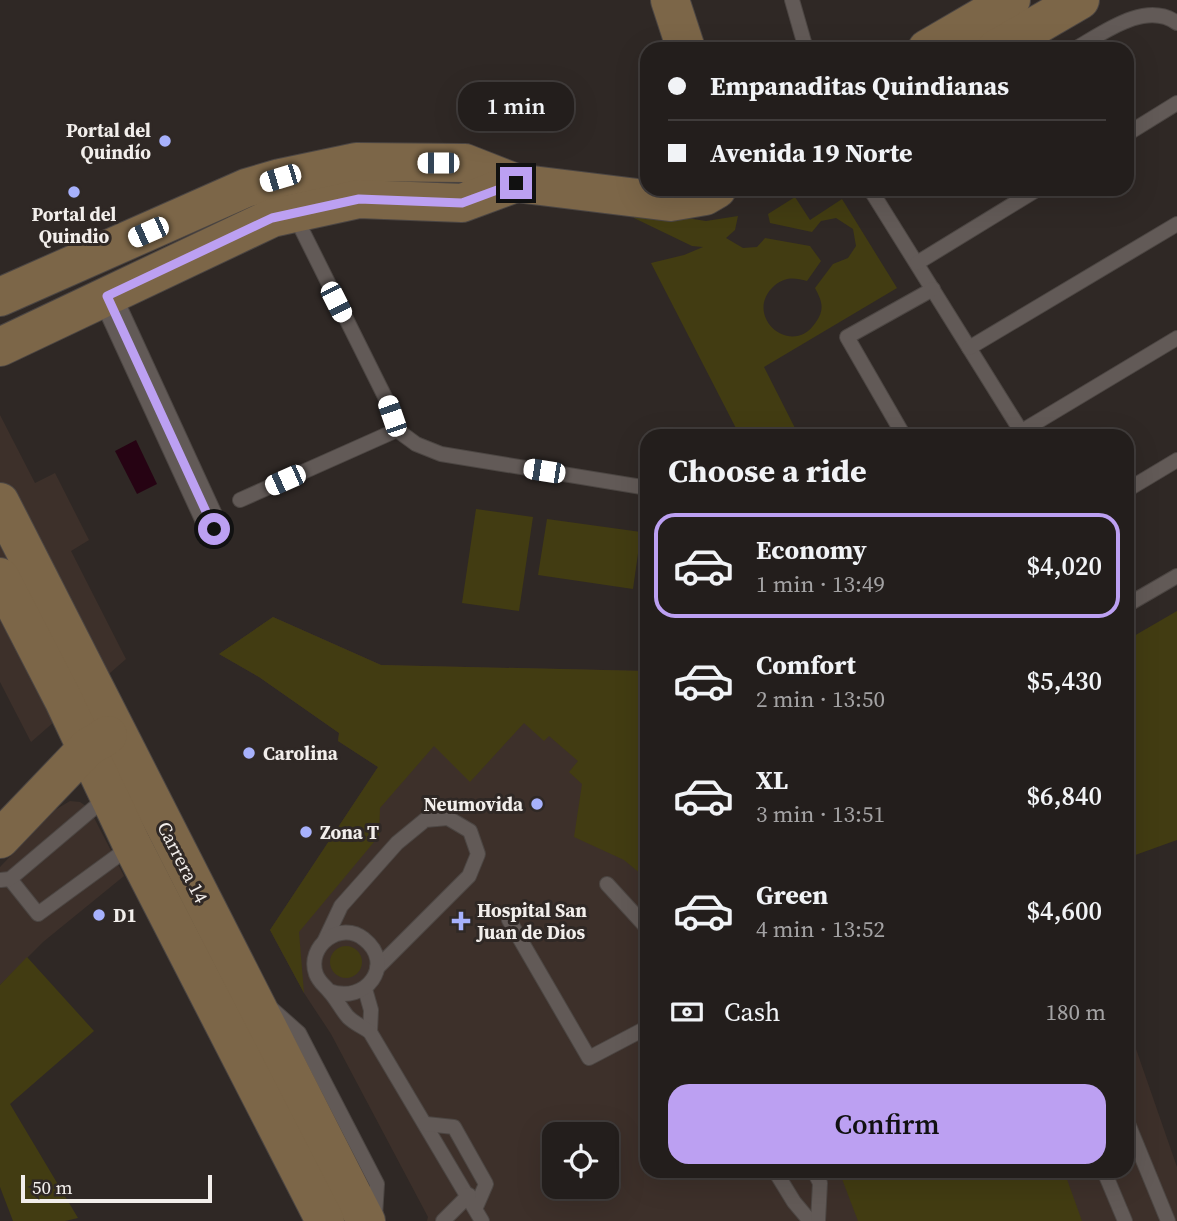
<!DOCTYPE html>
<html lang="en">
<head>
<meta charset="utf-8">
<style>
	:root { --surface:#231e1c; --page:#2f2b29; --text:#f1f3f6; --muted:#a3a2a3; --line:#403c3b; --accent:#bca0f2 }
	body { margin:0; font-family:"Source Serif 4",serif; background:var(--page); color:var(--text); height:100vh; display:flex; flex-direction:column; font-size:26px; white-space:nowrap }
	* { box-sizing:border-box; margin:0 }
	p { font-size:23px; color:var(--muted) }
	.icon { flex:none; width:38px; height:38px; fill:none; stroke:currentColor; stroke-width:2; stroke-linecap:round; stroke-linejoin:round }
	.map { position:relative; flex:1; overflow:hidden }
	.sheet { position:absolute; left:640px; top:429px; width:494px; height:749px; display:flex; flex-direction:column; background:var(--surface); border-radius:21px; box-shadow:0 7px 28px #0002,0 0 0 2px var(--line) }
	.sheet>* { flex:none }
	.guide { position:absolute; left:640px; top:42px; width:494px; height:154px; border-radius:21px; box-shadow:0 7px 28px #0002,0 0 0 2px var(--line); display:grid; align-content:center; height:154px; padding:0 28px; background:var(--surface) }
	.buttons { position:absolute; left:542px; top:1122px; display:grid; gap:14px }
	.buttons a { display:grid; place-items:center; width:77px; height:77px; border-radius:14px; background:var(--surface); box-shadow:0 7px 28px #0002,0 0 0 2px var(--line); font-size:35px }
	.scale { position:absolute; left:21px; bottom:18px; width:191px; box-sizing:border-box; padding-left:7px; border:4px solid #f2eeeb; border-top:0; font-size:19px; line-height:24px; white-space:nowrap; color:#f2eeeb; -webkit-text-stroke:5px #2f2825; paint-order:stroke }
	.end { position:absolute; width:32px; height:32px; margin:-16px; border:9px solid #bca0f2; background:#111; box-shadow:0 0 0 4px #111 }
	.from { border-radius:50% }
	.bubble { position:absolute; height:49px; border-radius:21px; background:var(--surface); box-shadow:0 7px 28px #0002,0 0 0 2px var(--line); font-size:23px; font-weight:600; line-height:49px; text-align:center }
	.car { position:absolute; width:21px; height:42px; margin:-21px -10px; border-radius:9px; box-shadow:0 0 5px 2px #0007; background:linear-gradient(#fff 24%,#345 0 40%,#fff 0 76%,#345 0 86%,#fff 0) }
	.guide b { display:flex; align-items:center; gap:24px; height:66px; font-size:26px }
	.guide b+b { border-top:2px solid var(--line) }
	.guide i { width:18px; height:18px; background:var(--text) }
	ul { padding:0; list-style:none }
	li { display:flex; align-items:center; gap:21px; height:105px; margin:0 14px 10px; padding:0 14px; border:4px solid transparent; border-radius:21px }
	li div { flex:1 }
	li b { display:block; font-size:26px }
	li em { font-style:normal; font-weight:600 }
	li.selected { border-color:var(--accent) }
	li>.icon { width:63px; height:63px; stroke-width:1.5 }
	h2 { padding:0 28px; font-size:32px; line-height:84px }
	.pay { display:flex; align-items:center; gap:18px; height:77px; padding:0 28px; font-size:26px }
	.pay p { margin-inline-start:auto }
	.cta { display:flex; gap:14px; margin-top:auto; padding:14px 28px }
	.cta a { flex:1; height:80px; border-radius:21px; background:var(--accent); color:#111; font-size:28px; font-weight:600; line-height:80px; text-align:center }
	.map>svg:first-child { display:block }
</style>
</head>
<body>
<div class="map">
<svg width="1177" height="1221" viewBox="0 0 1177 1221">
	<rect width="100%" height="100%" fill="#2f2825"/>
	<g fill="#3d302a" fill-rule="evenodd">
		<path d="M0,415L35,483L55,473L89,540L71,551L126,659L31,742L0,682Z"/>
		<path d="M273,617L381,665L647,671L648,1171H1127V1023L1177,1167V1221H427L428,1217L331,1034L304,993L270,930L378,767L338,741L339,733L259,677L219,654ZM555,1134H607V1186H555Z"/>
		<path d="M70,801L80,802L89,808L124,876L43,942L0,985V867L55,810Z"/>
	</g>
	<g fill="#423c12">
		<path d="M795,197L810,220L842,199L897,288L764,367L799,436H740L651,263L684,255L703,247L692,246L634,218V210L706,221L738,216L735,230L726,238L743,248L757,247L765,238L810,246L821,261L807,281C793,277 783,277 772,288C744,317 792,359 816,322C825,309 822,301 815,288L833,264L848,258L856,246L853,229L836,218L821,221L812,232L770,223L768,214Z"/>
		<path d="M476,509L533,517L519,611L462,603Z"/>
		<path d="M547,519L641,532L633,589L538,575Z"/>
		<path d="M1177,611V840L1127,858V640Z"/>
		<path d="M273,617L381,665L647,671V879L624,860L574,837L582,784L569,772L578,761L549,736L544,741L524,723L470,782L434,746L380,808L379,836L299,932L304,993L270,930L378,767L338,741L339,733L259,677L219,654Z"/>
		<circle cx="346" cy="962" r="16"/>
		<path d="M27,957L94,1031L10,1104L78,1218L65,1221H13L0,1187V985Z"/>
		<path d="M839,1171H1064L1082,1221H858Z"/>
	</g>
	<path fill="#260313" d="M136,440L157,484L137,494L115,451Z"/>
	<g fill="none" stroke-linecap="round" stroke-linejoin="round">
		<defs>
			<g id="lane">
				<path d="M792,0L806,49"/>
				<path d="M1075,49C1103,33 1146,0 1177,23"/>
				<path d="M1127,134L1177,103"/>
				<path d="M870,189L1024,436"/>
				<path d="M294,214L388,403L397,430L416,444L441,454L648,488"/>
				<path d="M917,263L1038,189"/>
				<path d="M969,348L1177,224"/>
				<path d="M1022,431L1177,338"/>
				<path d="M904,436L847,337L933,289"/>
				<path d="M1127,490L1177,460"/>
				<path d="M240,500L397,430"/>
				<path d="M1127,605L1177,576"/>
				<path d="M10,879L38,914L131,846"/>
				<path d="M1,880L10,879L108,796"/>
				<path d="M607,884L648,929"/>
				<path d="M509,920L589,1058L648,1027"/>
				<path d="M325,940L341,906L397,843L425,820L448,818L470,831L478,854L469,876L377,968"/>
				<path d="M365,989L371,1010L370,1032"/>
				<path d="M329,991C366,1005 396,964 364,939C341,920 306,946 316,974C319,982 324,985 329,991C336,998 341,1009 348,1017C354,1023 363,1027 370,1032L482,1221"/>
				<path d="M272,1009L299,1033L377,1184L375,1216"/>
				<path d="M426,1124L454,1127L486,1184L476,1207"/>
				<path d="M1127,1126H1129L1168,1221"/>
				<path d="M775,1171L794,1202L810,1221"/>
				<path d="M814,1171L820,1183L818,1221"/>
				<path d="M1104,1171L1125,1221"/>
				<path d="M443,1221L469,1195"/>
			</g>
			<path id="street" d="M107,296L214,529"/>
			<g id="secondary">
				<path d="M670,0L686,49"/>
				<path d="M927,49L1011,0"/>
				<path d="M996,49L1080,0"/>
				<path d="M0,297L246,188L280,178L356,162L465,163L516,183L670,202L705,196L717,189"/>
				<path d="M0,347L272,218L359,199L462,203L516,183"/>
				<path d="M0,502L366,1221"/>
				<path d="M0,577L63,699L132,845L325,1221"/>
				<path d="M0,839L87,748L108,735"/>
			</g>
		</defs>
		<use href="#lane" stroke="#4c4643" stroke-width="16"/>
		<use href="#street" stroke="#4c4643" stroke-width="30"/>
		<use href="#secondary" stroke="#4c4643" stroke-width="40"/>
		<use href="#lane" stroke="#625a57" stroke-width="14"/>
		<use href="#street" stroke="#625a57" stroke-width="28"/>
		<use href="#secondary" stroke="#7c6648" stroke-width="38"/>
	</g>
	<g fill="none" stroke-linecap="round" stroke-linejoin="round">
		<path stroke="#bca0f2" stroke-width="9" d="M214,529L107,296L272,218L359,199L462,203L516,183"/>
	</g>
	<g fill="#a7b1fc" stroke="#2f2825" stroke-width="2.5">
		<circle cx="165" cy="141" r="7"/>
		<circle cx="74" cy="192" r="7"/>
		<circle cx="249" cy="753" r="7"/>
		<circle cx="537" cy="804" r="7"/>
		<circle cx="306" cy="832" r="7"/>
		<circle cx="99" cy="915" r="7"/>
		<path d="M457.5 910.5h7v7h7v7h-7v7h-7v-7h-7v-7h7z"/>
	</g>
	<g text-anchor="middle" stroke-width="6" stroke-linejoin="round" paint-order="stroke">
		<g font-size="19" font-weight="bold" fill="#f2eeeb" stroke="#2f2825" text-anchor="start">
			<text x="151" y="137" text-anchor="end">Portal del<tspan x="151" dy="22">Quindío</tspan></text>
			<text x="74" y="221" text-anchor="middle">Portal del<tspan x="74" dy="22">Quindio</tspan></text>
			<text x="263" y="760">Carolina</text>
			<text x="523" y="811" text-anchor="end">Neumovida</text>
			<text x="320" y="839">Zona T</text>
			<text x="477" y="917">Hospital San<tspan x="477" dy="22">Juan de Dios</tspan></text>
			<text x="113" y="922">D1</text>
		</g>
		<g font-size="19" fill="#f2eeeb" stroke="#2f2825">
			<text transform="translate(183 862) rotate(63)" y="7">Carrera 14</text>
		</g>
	</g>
</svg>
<div class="buttons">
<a><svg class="icon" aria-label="locate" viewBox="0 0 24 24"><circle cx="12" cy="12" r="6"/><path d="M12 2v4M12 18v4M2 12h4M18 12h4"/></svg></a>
</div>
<div class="scale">50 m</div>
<i class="end from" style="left:214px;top:529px"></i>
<i class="end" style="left:516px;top:183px"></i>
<div class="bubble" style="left:458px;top:82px;width:116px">1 min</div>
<i class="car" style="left:438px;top:163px;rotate:270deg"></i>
<i class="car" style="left:280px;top:178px;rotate:253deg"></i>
<i class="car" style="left:148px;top:232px;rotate:246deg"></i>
<i class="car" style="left:336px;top:302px;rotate:153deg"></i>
<i class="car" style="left:392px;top:416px;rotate:341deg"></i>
<i class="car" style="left:544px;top:471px;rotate:279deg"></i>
<i class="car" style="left:285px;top:480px;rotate:246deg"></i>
<div class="guide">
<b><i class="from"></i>Empanaditas Quindianas</b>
<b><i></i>Avenida 19 Norte</b>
</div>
<section class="sheet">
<h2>Choose a ride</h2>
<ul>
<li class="selected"><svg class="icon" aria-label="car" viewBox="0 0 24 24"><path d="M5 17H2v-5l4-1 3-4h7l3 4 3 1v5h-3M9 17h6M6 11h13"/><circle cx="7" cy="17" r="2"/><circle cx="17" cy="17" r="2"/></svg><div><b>Economy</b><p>1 min · 13:49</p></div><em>$4,020</em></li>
<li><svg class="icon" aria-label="car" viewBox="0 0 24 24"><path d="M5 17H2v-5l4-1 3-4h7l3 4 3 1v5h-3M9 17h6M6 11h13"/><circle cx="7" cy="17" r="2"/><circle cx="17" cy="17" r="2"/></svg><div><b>Comfort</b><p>2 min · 13:50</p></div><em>$5,430</em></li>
<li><svg class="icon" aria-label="car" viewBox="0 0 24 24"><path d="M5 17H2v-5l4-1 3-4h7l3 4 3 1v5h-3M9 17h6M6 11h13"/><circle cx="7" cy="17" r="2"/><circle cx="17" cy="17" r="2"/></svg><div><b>XL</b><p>3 min · 13:51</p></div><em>$6,840</em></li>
<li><svg class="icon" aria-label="car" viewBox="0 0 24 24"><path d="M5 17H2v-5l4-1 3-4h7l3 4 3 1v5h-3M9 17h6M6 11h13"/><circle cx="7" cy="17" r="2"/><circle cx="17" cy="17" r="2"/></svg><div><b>Green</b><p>4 min · 13:52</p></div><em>$4,600</em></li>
</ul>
<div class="pay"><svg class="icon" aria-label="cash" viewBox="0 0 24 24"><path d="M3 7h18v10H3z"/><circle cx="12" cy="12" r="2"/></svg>Cash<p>180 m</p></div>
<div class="cta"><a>Confirm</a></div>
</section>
</div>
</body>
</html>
